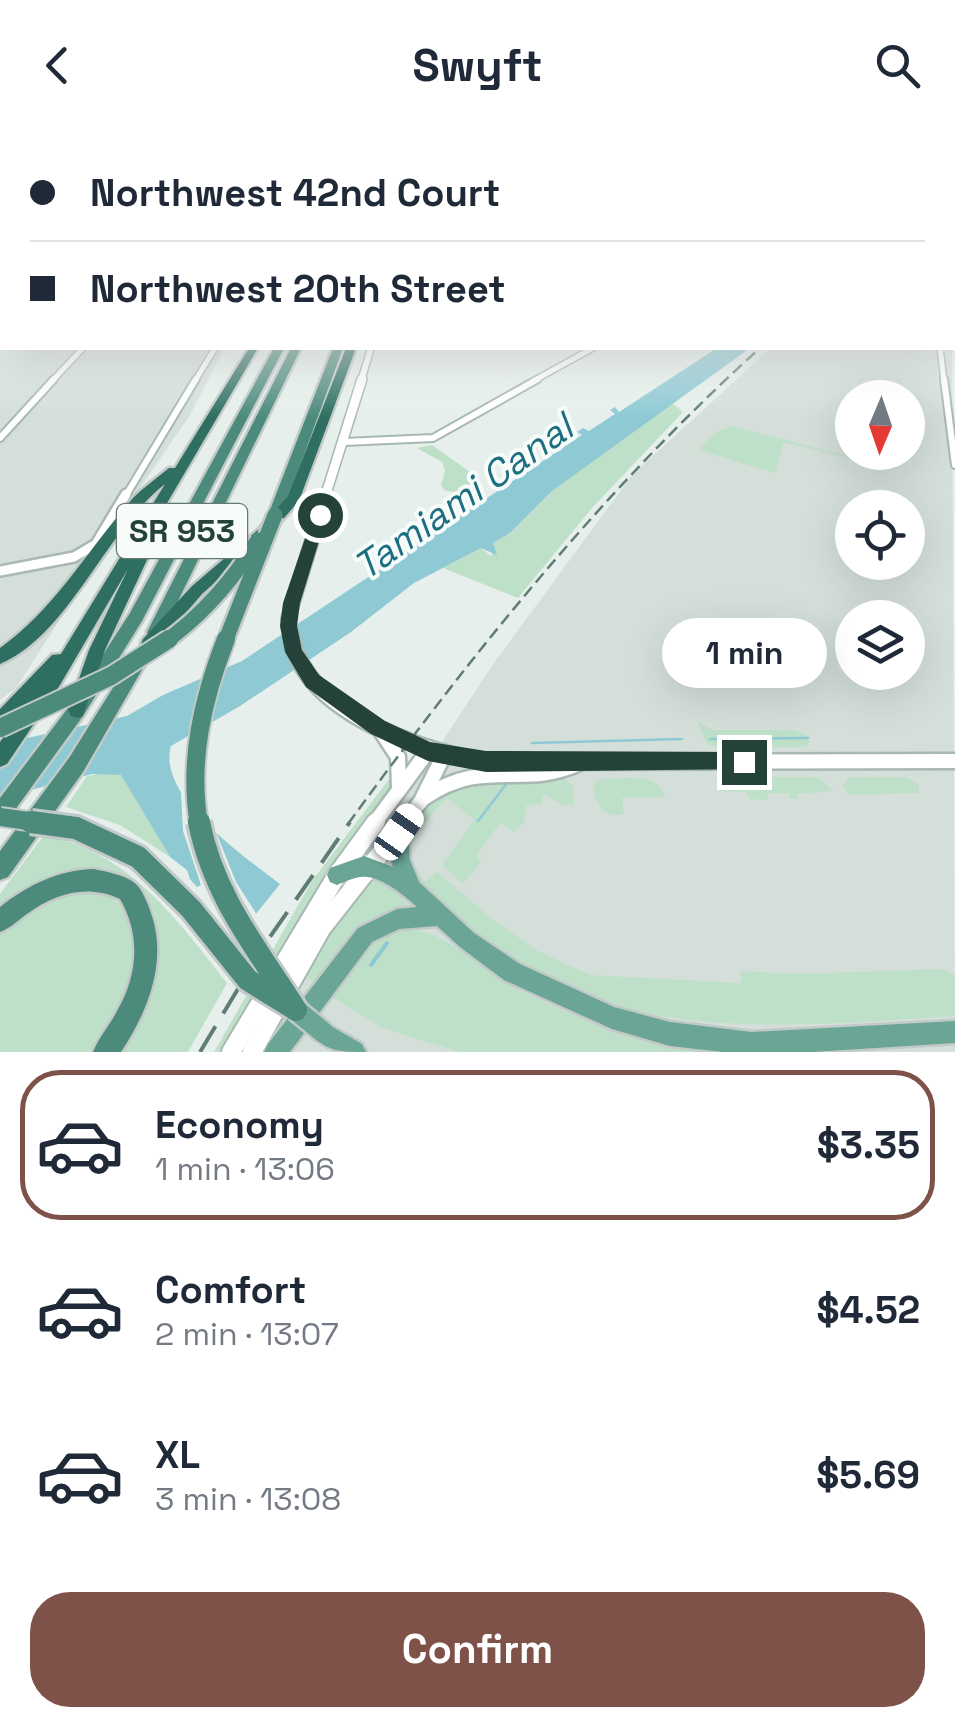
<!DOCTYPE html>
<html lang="en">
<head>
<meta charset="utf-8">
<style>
	:root { --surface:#fff; --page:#f6f6f7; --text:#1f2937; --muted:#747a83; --line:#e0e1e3; --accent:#7f5249 }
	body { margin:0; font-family:"Space Grotesk",sans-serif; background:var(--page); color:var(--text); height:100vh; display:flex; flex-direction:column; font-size:38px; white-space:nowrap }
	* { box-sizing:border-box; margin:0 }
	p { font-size:32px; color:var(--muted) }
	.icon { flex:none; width:55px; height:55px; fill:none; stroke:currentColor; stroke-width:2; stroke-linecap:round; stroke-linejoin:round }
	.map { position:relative; height:922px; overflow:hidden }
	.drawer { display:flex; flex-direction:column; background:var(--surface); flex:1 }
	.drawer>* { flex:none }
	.banner { position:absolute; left:0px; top:0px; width:955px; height:220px; box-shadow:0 10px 40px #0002; display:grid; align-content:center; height:220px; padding:0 30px; background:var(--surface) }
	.needle { width:65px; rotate:182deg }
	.controls { position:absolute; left:835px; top:250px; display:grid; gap:20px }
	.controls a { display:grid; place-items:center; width:90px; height:90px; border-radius:50%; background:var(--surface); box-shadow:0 10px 40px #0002; font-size:50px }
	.end { position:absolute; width:45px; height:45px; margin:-22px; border:12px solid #24423a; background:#fff; box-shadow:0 0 0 5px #fff }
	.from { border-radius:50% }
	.bubble { position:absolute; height:70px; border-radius:35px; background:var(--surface); box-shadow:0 10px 40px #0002; font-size:32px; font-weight:600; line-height:70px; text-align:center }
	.car { position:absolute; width:30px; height:60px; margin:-30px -15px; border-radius:12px; box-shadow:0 0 8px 2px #0007; background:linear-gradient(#fff 24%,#345 0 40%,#fff 0 76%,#345 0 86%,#fff 0) }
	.banner b { display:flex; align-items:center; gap:35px; height:95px; font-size:38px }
	.banner b+b { border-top:2px solid var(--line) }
	.banner i { width:25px; height:25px; background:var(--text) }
	ul { padding:18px 0 0; list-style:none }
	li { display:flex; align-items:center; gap:30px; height:150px; margin:0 20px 15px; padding:0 10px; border:5px solid transparent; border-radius:40px }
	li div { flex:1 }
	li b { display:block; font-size:38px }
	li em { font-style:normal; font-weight:600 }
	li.on { border-color:var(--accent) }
	li>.icon { width:90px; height:90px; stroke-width:1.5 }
	.button { display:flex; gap:20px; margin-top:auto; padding:20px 30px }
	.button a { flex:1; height:115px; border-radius:40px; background:var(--accent); color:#fff; font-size:40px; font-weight:600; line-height:115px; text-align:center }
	header { display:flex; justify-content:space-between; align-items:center; height:130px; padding:0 30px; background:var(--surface); font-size:45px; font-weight:600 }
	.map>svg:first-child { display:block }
</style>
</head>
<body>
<header><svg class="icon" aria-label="back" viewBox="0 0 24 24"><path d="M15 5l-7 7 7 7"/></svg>Swyft<svg class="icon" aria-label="search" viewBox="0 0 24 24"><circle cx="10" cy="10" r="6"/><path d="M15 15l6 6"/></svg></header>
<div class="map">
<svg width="955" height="922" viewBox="0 0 955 922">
	<rect width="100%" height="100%" fill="#e6efeb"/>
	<g fill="#d4dfda" fill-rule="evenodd">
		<path d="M0,159L2,218H224L190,285L137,362L127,385L16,558L0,570Z"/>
		<path d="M952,159L955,922H260L326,787L496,530L633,344L771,218H952ZM852,268H908V322H852ZM852,378H908V432H852ZM852,488H908V542H852Z"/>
	</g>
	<g fill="#bfe0c8">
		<path d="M671,272L683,282L592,378L518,468L443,438L481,418L491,426L493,413L510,403L552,361Z"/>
		<path d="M732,296L858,329V330L784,312L775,343L699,320L715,303Z"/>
		<path d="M432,315L477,347L476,360L464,365L444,360L441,355L445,341L442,332L417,318Z"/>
		<path d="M698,591L712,600H793L805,604L810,612L805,617L718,618L706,613Z"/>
		<path d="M396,640L390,663L293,802L223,922H214L312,751Z"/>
		<path d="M104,643L121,645L170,727L120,695L66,677L87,646Z"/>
		<path d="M735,647H818L833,661L797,664L798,669H790L789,664L767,663L768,670L749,669L746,662L720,661L721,651Z"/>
		<path d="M850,647H905L918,654L919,663L850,665L842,656Z"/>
		<path d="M471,648L564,649L574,656L573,675H562L543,664L541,674L527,675L524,692L514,702L501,692L476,725L481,732L466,751L461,752L442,735L474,690L447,668C424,695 389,721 426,751L437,742L491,788L538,821L590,845L741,853L740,841L796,844L940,839L955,844V886C822,894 653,913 533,843C486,816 446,779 409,740C407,684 423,673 471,648Z"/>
		<path d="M601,649C625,649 657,641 665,667L622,668L624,684C604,690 592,671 594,653Z"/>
		<path d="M44,705C129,722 176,788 227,853L188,922H117C136,875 186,799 135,756C124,747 107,738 92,741C68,746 24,772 0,783V764Z"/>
		<path d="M374,747L395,758L407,775L364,792L313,852L304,842L362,756Z"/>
		<path d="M87,760C177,774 123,880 89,922H0V800L53,766Z"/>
		<path d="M405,799C451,801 479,840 518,860C578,890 647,913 714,922H460L382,898L329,865L374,811Z"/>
	</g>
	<path fill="#8ec9d4" d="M717,218H750L552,361L510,403L493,413L497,425L481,418L414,453L351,502L240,576L171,616C156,666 246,728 280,754L217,832L187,740L170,727L121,645L92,644L0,668V614L127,586L163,565L242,531L582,305L577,302L583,298L589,301L615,284L610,280L615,277L619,282Z"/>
	<path fill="#e6efeb" d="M180,645L184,657L212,692L236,752L259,788L218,837L194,809L192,772L183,743L161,722L181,739L197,757L201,755L183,701Z"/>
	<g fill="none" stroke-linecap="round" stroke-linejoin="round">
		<g stroke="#8ec9d4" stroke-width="2.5">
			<path d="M710,609L808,608"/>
			<path d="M532,613L682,609"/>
			<path d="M478,691L507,653"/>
		</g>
		<path stroke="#8ec9d4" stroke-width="4" d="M371,835L387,813"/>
		<defs>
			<g id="minor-far2">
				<path d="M940,218L944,251"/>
				<path d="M52,251L83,218"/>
				<path d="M195,251L215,218"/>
				<path d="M533,251L593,218"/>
			</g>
			<g id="minor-far1">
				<path d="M944,249L955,335"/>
				<path d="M0,308L54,249"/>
				<path d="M344,312L433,308L538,249"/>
				<path d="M125,367L196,249"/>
			</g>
			<path id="minor" d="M0,441L74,427L96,414L126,364"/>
			<path id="tertiary-far4" d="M361,251L371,218"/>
			<path id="tertiary-far3" d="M325,367L362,249"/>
			<path id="tertiary-far2" d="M293,512L288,489L326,364"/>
			<g id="tertiary-far1">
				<path d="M292,509C307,584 421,620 485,632L955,631"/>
				<path d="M381,601L398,627L399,657"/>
				<path d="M424,668C485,626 522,660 580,633"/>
				<path d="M374,694L428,621"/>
				<path d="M403,694L421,671L444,625"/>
			</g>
			<g id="tertiary">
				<path d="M231,922L337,745L376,692"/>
				<path d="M252,922L321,799L405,692"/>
			</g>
			<g id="primary">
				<path d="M399,693L406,695L408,702L410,730L419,752L474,803L520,834L614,877L670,892L752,902L955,891V913L812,922H723L670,916L612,899L504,850L460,817L437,796L399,799L372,812L290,922H264L268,914L358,798L397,779L417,777C404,765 379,744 360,747C353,748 344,752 337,755L330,752L327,745L330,738L364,726L393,737C388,725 387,707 392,695Z"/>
				<path d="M324,892L362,914L366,922C345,922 322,922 313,903L316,895Z"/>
			</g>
			<g id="trunk">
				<path d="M274,218H284L142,491L83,586L7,691L0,694V668L71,574L130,483Z"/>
				<path d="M291,218H301L163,502L161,507L155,509L149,507L147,502Z"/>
				<path d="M333,218H343L282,385L275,390L270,388L268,385Z"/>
				<path d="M142,519L148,521L150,526L83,642L8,747L0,750V721L69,628L136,521Z"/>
				<path d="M94,739C107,742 127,745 137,755C143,762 148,774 151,783C168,831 148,881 121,922H93C99,907 110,895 117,881C138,845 141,805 120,769C87,754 56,763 27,784C18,790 11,798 0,802V777C28,755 58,740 94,739Z"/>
			</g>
			<g id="motorway">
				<path d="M249,218H258L153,397L160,402L105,520L83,586L77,588L71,586L68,580L89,520L128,439L60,555L7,634L0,637V612L26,576L6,597L0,599V579L52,525L61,524L165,354C106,400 69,505 0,534V518C56,478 88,419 133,368C144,357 157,348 169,338H175Z"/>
				<path d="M346,218H356L299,371L269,405L202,464L155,519L149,521L143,519L141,514L143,509L192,456L259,399L288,366Z"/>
			</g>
		</defs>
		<use href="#minor-far2" stroke="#a8b8b2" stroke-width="8"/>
		<use href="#minor-far1" stroke="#a8b8b2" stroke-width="10"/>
		<use href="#minor" stroke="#a8b8b2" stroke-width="14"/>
		<use href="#tertiary-far4" stroke="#a8b8b2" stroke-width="9"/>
		<use href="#tertiary-far3" stroke="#a8b8b2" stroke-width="12"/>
		<use href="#tertiary-far2" stroke="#a8b8b2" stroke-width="16"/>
		<use href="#tertiary-far1" stroke="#a8b8b2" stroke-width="19"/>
		<use href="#tertiary" stroke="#a8b8b2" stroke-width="22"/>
		<use href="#primary" stroke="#c2cac8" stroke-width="5"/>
		<use href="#trunk" stroke="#c2cac8" stroke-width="5"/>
		<use href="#motorway" stroke="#c2cac8" stroke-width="5"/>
		<use href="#minor-far2" stroke="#fff" stroke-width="5"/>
		<use href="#minor-far1" stroke="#fff" stroke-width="6"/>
		<use href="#minor" stroke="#fff" stroke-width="9"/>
		<use href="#tertiary-far4" stroke="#fff" stroke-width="6"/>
		<use href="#tertiary-far3" stroke="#fff" stroke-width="9"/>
		<use href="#tertiary-far2" stroke="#fff" stroke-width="11"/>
		<use href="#tertiary-far1" stroke="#fff" stroke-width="14"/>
		<use href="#tertiary" stroke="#fff" stroke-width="18"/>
		<use href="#primary" fill="#6aa596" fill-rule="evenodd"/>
		<use href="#trunk" fill="#4c8a7c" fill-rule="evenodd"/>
		<use href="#motorway" fill="#2f6f62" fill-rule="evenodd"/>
		<path stroke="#5f7d75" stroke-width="2.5" stroke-dasharray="12 6" stroke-linecap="butt" d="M348,694C471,525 604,359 760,218"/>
		<path stroke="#5f7d75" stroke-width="4" stroke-dasharray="30 15" stroke-linecap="butt" d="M200,922L265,814L350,692"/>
		<defs>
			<path id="primary-bridge" d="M296,880L324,903"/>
			<g id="trunk-bridge-far2">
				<path d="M165,512C204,484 233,450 258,410"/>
				<path d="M225,512L275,385"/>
			</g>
			<g id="trunk-bridge-far1">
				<path d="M0,598L111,546L169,509"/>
				<path d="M0,687L48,694"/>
				<path d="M199,694C188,631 203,568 226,509"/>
			</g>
			<g id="trunk-bridge">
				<path d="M31,692L76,698L138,727L191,779L248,850L293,878"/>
				<path d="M199,692C213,765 257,819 296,880"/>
			</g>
		</defs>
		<use href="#primary-bridge" stroke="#c2cac8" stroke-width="26" stroke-linecap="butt"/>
		<use href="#trunk-bridge-far2" stroke="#c2cac8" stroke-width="20" stroke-linecap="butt"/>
		<use href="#trunk-bridge-far1" stroke="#c2cac8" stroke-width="22" stroke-linecap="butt"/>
		<use href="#trunk-bridge" stroke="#c2cac8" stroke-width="28" stroke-linecap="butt"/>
		<use href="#primary-bridge" stroke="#6aa596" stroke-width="21"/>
		<use href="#trunk-bridge-far2" stroke="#4c8a7c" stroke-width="15"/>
		<use href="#trunk-bridge-far1" stroke="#4c8a7c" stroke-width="18"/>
		<use href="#trunk-bridge" stroke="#4c8a7c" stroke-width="22"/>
	</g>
	<linearGradient id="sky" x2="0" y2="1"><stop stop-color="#84bce0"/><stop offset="0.55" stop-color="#f4f8f6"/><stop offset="1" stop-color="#f4f8f6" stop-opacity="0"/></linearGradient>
	<rect width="955" height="288" fill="url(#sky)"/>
	<path fill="#24423a" d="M320,380L327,385L300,473L297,496L302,520L319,545L385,591L430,612L486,621L744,622L752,625V639L486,642L428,631L371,604L306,557L285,522L280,496L283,473L313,385Z"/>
	<g text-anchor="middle" stroke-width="8" stroke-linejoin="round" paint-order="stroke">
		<rect fill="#f7fbf9" stroke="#637a73" stroke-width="2.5" x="117" y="374" width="130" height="54" rx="8"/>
		<g font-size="32" font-weight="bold" fill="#24423a">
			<text x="182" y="412">SR 953</text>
		</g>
		<g font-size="38" font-style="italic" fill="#1c6f80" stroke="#f7fbf9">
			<text transform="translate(463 367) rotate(-35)" y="13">Tamiami Canal</text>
		</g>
	</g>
</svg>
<div class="controls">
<a><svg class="needle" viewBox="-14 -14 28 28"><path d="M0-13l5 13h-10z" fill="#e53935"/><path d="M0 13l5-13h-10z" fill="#747a83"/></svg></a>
<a><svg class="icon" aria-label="locate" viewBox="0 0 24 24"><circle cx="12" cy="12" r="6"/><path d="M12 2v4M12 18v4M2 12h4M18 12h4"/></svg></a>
<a><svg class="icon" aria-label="layers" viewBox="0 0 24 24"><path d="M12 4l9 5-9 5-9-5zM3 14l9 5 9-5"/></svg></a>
</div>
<i class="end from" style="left:320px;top:385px"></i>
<i class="end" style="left:744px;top:632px"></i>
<div class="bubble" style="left:662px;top:488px;width:165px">1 min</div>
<i class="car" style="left:399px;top:702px;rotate:35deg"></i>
<div class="banner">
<b><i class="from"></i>Northwest 42nd Court</b>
<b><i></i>Northwest 20th Street</b>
</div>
</div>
<section class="drawer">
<ul>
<li class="on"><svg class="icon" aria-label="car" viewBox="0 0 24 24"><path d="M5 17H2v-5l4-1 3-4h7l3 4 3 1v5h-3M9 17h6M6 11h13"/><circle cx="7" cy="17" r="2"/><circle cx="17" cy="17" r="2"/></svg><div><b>Economy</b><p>1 min · 13:06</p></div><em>$3.35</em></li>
<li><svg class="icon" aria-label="car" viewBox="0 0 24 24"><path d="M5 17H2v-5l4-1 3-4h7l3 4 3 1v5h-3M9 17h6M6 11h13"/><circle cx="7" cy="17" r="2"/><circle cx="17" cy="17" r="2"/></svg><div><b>Comfort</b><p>2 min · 13:07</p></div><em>$4.52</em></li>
<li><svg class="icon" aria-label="car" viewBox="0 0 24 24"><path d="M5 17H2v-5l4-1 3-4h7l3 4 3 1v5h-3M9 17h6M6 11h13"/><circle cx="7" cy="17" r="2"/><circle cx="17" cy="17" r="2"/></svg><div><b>XL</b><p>3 min · 13:08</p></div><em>$5.69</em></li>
</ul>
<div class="button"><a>Confirm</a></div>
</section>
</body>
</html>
